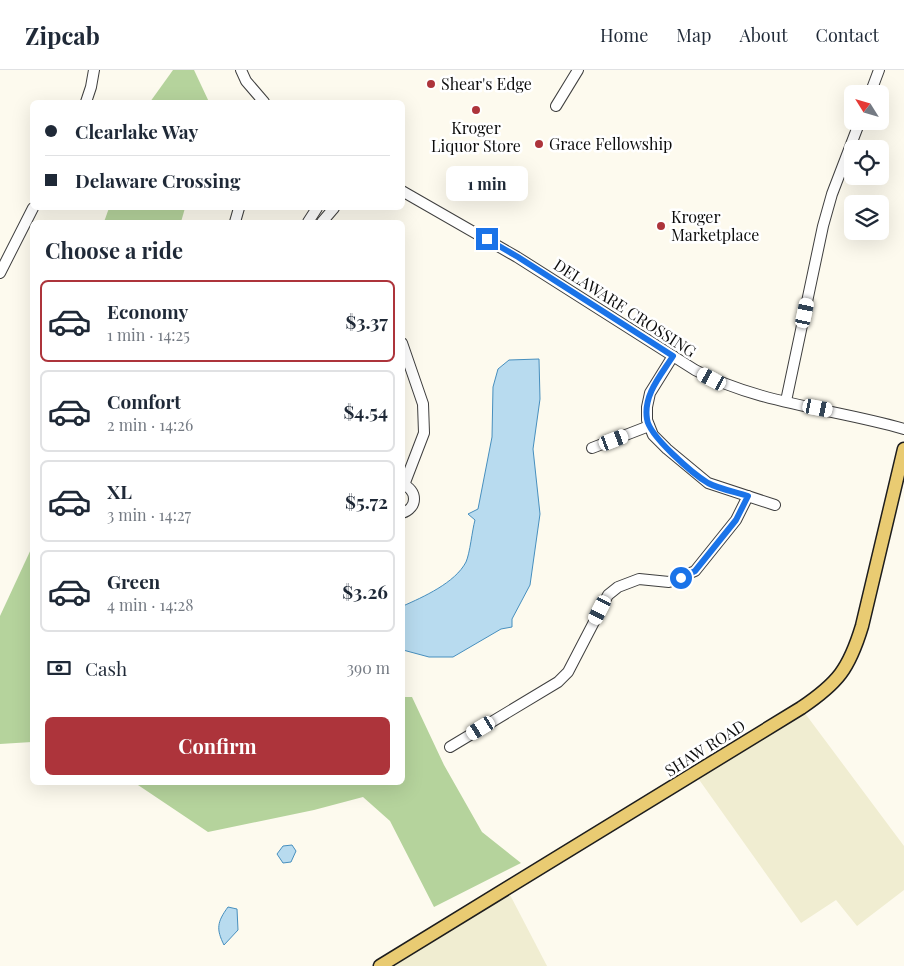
<!DOCTYPE html>
<html lang="en">
<head>
<meta charset="utf-8">
<style>
	:root { --surface:#fff; --page:#f2f2f3; --text:#1f2937; --muted:#747a83; --line:#e0e1e3; --accent:#ad343b }
	body { margin:0; font-family:"Playfair Display",serif; background:var(--page); color:var(--text); height:100vh; display:flex; flex-direction:column; font-size:19px; white-space:nowrap }
	* { box-sizing:border-box; margin:0 }
	p { font-size:16px; color:var(--muted) }
	.icon { flex:none; width:28px; height:28px; fill:none; stroke:currentColor; stroke-width:2; stroke-linecap:round; stroke-linejoin:round }
	.map { position:relative; flex:1; overflow:hidden }
	.sheet { position:absolute; left:30px; top:150px; width:375px; height:565px; display:flex; flex-direction:column; background:var(--surface); border-radius:8px; box-shadow:0 5px 20px #0002 }
	.sheet>* { flex:none }
	.banner { position:absolute; left:30px; top:30px; width:375px; height:110px; border-radius:8px; box-shadow:0 5px 20px #0002; display:grid; align-content:center; height:110px; padding:0 15px; background:var(--surface) }
	.needle { width:32px; rotate:307deg }
	.buttons { position:absolute; left:844px; top:15px; display:grid; gap:10px }
	.buttons a { display:grid; place-items:center; width:45px; height:45px; border-radius:8px; background:var(--surface); box-shadow:0 5px 20px #0002; font-size:25px }
	.end { position:absolute; width:22px; height:22px; margin:-11px; border:6px solid #1a73e8; background:#fff; box-shadow:0 0 0 2px #fff }
	.from { border-radius:50% }
	.bubble { position:absolute; height:35px; border-radius:8px; background:var(--surface); box-shadow:0 5px 20px #0002; font-size:16px; font-weight:700; line-height:35px; text-align:center }
	.car { position:absolute; width:15px; height:30px; margin:-15px -8px; border-radius:6px; box-shadow:0 0 4px 1px #0007; background:linear-gradient(#fff 24%,#345 0 40%,#fff 0 76%,#345 0 86%,#fff 0) }
	.banner b { display:flex; align-items:center; gap:18px; height:48px; font-size:19px }
	.banner b+b { border-top:1px solid var(--line) }
	.banner i { width:12px; height:12px; background:var(--text) }
	ul { padding:0; list-style:none }
	li { display:flex; align-items:center; gap:15px; height:82px; margin:0 10px 8px; padding:0 5px; border:2px solid var(--line); border-radius:8px }
	li div { flex:1 }
	li b { display:block; font-size:19px }
	li em { font-style:normal; font-weight:700 }
	li.current { border-color:var(--accent) }
	li>.icon { width:45px; height:45px; stroke-width:1.5 }
	h2 { padding:0 15px; font-size:22px; line-height:60px }
	.pay { display:flex; align-items:center; gap:12px; height:55px; padding:0 15px; font-size:19px }
	.pay p { margin-inline-start:auto }
	.button { display:flex; gap:10px; margin-top:auto; padding:10px 15px }
	.button a { flex:1; height:58px; border-radius:8px; background:var(--accent); color:#fff; font-size:20px; font-weight:700; line-height:58px; text-align:center }
	header { display:flex; align-items:center; gap:30px; box-sizing:border-box; height:70px; padding:0 25px; background:var(--surface); border-bottom:1px solid var(--line) }
	header strong { font-size:24px }
	nav { display:flex; gap:28px; margin-inline-start:auto; font-size:18px }
	.map>svg:first-child { display:block }
</style>
</head>
<body>
<header>
<strong>Zipcab</strong>
<nav><a>Home</a><a>Map</a><a>About</a><a>Contact</a></nav>
</header>
<div class="map">
<svg width="904" height="896" viewBox="0 0 904 896">
	<rect width="100%" height="100%" fill="#fdfaee"/>
	<g fill="#f0edd1">
		<path d="M801,638L904,776V820L857,856L836,830L801,853L695,704Z"/>
		<path d="M507,819L547,896H380Z"/>
	</g>
	<g fill="#b5d39c">
		<path d="M173,0H194L209,32H150Z"/>
		<path d="M109,138H185L181,152H104Z"/>
		<path d="M32,477V672L0,674V546Z"/>
		<path d="M403,627H412L444,695L482,762L521,793L434,837L390,751L363,727L314,740L208,762L135,713L402,712Z"/>
	</g>
	<g fill="#b8dbef" stroke="#478fbe">
		<path d="M539,289L540,329L533,379L540,444L530,515L512,549V557L501,559L453,587H429L403,580V536C423,527 455,513 466,492C470,483 472,461 475,450L468,444L478,439L492,367L493,317L498,299L509,290Z"/>
		<path d="M292,775L296,781L291,792L283,793L277,784L283,776Z"/>
		<path d="M228,837L237,839L238,860L224,875C216,859 217,852 228,837Z"/>
	</g>
	<g fill="none" stroke-linecap="round" stroke-linejoin="round">
		<defs>
			<g id="minor">
				<path d="M241,0L246,11L264,32"/>
				<path d="M870,24L879,0"/>
				<path d="M86,32L91,17L94,0"/>
				<path d="M556,36L578,0"/>
				<path d="M402,121L517,187L695,300C759,334 835,339 904,359"/>
				<path d="M235,152L239,138"/>
				<path d="M308,152L317,138"/>
				<path d="M322,152L334,138"/>
				<path d="M0,203L33,138"/>
				<path d="M402,273L423,334L424,363L404,415"/>
				<path d="M673,286L650,323L647,337V350L653,365L667,379L708,413L775,435"/>
				<path d="M786,331L823,156L832,124L860,51"/>
				<path d="M592,378L649,356"/>
				<path d="M402,414C418,420 418,438 402,443"/>
				<path d="M450,677L558,612L568,602L608,525L618,517L639,509L669,512L695,501L736,450L748,426"/>
			</g>
			<path id="major" d="M380,896L801,638C838,613 849,599 862,556L904,379"/>
		</defs>
		<use href="#minor" stroke="#3f3f3f" stroke-width="12"/>
		<use href="#major" stroke="#1d1d1d" stroke-width="15"/>
		<use href="#minor" stroke="#fff" stroke-width="10"/>
		<use href="#major" stroke="#e9cb72" stroke-width="12"/>
	</g>
	<g fill="none" stroke-linecap="round" stroke-linejoin="round">
		<path stroke="#1a73e8" stroke-width="6" d="M487,169L518,187L673,286C661,305 643,325 647,349C649,366 693,404 708,413C719,419 736,422 748,426L736,450L695,501L681,508"/>
	</g>
	<g fill="#ad343b" stroke="#fff" stroke-width="2">
		<circle cx="431" cy="14" r="5"/>
		<circle cx="476" cy="40" r="5"/>
		<circle cx="539" cy="74" r="5"/>
		<circle cx="661" cy="156" r="5"/>
	</g>
	<g text-anchor="middle" stroke-width="5" stroke-linejoin="round" paint-order="stroke">
		<g font-size="16" fill="#0c0c0c" stroke="#fff" text-anchor="start">
			<text x="441" y="20">Shear's Edge</text>
			<text x="476" y="64" text-anchor="middle">Kroger<tspan x="476" dy="18">Liquor Store</tspan></text>
			<text x="549" y="80">Grace Fellowship</text>
			<text x="671" y="153">Kroger<tspan x="671" dy="18">Marketplace</tspan></text>
		</g>
		<g font-size="16" fill="#0c0c0c" stroke="#fff">
			<text transform="translate(625 238) rotate(33)" y="6">DELAWARE CROSSING</text>
			<text transform="translate(705 678) rotate(-32)" y="6">SHAW ROAD</text>
		</g>
	</g>
</svg>
<div class="buttons">
<a><svg class="needle" viewBox="-14 -14 28 28"><path d="M0-13l5 13h-10z" fill="#e53935"/><path d="M0 13l5-13h-10z" fill="#747a83"/></svg></a>
<a><svg class="icon" aria-label="locate" viewBox="0 0 24 24"><circle cx="12" cy="12" r="6"/><path d="M12 2v4M12 18v4M2 12h4M18 12h4"/></svg></a>
<a><svg class="icon" aria-label="layers" viewBox="0 0 24 24"><path d="M12 4l9 5-9 5-9-5zM3 14l9 5 9-5"/></svg></a>
</div>
<i class="end from" style="left:681px;top:508px"></i>
<i class="end" style="left:487px;top:169px"></i>
<div class="bubble" style="left:446px;top:96px;width:82px">1 min</div>
<i class="car" style="left:805px;top:243px;rotate:12deg"></i>
<i class="car" style="left:712px;top:309px;rotate:298deg"></i>
<i class="car" style="left:818px;top:338px;rotate:101deg"></i>
<i class="car" style="left:614px;top:370px;rotate:69deg"></i>
<i class="car" style="left:600px;top:540px;rotate:207deg"></i>
<i class="car" style="left:481px;top:658px;rotate:239deg"></i>
<div class="banner">
<b><i class="from"></i>Clearlake Way</b>
<b><i></i>Delaware Crossing</b>
</div>
<section class="sheet">
<h2>Choose a ride</h2>
<ul>
<li class="current"><svg class="icon" aria-label="car" viewBox="0 0 24 24"><path d="M5 17H2v-5l4-1 3-4h7l3 4 3 1v5h-3M9 17h6M6 11h13"/><circle cx="7" cy="17" r="2"/><circle cx="17" cy="17" r="2"/></svg><div><b>Economy</b><p>1 min · 14:25</p></div><em>$3.37</em></li>
<li><svg class="icon" aria-label="car" viewBox="0 0 24 24"><path d="M5 17H2v-5l4-1 3-4h7l3 4 3 1v5h-3M9 17h6M6 11h13"/><circle cx="7" cy="17" r="2"/><circle cx="17" cy="17" r="2"/></svg><div><b>Comfort</b><p>2 min · 14:26</p></div><em>$4.54</em></li>
<li><svg class="icon" aria-label="car" viewBox="0 0 24 24"><path d="M5 17H2v-5l4-1 3-4h7l3 4 3 1v5h-3M9 17h6M6 11h13"/><circle cx="7" cy="17" r="2"/><circle cx="17" cy="17" r="2"/></svg><div><b>XL</b><p>3 min · 14:27</p></div><em>$5.72</em></li>
<li><svg class="icon" aria-label="car" viewBox="0 0 24 24"><path d="M5 17H2v-5l4-1 3-4h7l3 4 3 1v5h-3M9 17h6M6 11h13"/><circle cx="7" cy="17" r="2"/><circle cx="17" cy="17" r="2"/></svg><div><b>Green</b><p>4 min · 14:28</p></div><em>$3.26</em></li>
</ul>
<div class="pay"><svg class="icon" aria-label="cash" viewBox="0 0 24 24"><path d="M3 7h18v10H3z"/><circle cx="12" cy="12" r="2"/></svg>Cash<p>390 m</p></div>
<div class="button"><a>Confirm</a></div>
</section>
</div>
</body>
</html>
